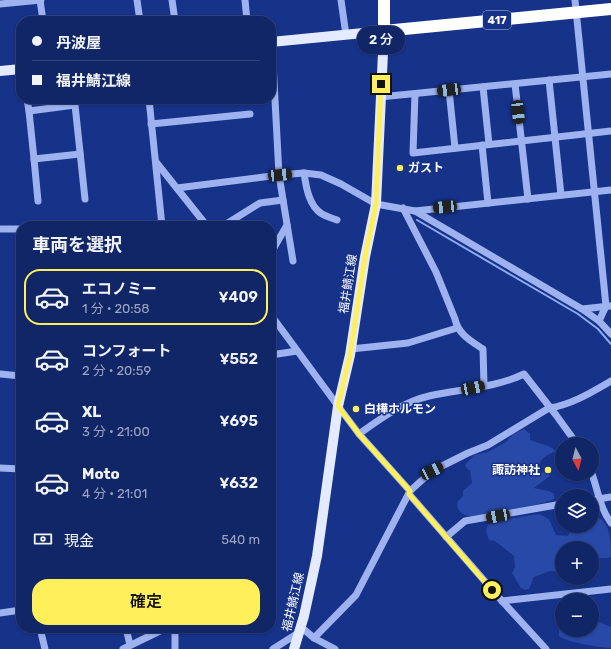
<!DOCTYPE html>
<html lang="ja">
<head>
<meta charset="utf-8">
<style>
	:root { --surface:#102667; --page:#1e3270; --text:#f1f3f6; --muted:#9ca5c0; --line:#30437b; --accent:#ffef5a }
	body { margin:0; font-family:Rubik,"Noto Sans JP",sans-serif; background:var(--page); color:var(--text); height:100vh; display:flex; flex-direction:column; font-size:15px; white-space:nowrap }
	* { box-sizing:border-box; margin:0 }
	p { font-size:13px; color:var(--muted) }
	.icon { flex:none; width:22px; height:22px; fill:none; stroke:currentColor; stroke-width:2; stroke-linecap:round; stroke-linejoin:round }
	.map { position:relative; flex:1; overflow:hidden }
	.side { position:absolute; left:16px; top:221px; width:260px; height:412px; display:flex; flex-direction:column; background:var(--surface); border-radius:16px; box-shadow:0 1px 3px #0004,0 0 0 1px var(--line) }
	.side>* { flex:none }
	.guide { position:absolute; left:16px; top:16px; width:260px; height:88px; border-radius:16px; box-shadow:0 1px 3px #0004,0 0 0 1px var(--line); display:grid; align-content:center; height:88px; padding:0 16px; background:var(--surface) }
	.needle { width:26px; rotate:173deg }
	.controls { position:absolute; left:555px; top:437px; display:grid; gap:8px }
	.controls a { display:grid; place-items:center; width:44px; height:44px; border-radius:50%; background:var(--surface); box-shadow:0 1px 3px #0004,0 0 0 1px var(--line); font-size:20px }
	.end { position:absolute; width:18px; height:18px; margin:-9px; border:5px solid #ffef5a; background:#111; box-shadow:0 0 0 2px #111 }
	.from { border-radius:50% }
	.bubble { position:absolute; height:28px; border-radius:14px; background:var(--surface); box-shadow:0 1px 3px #0004,0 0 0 1px var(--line); font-size:13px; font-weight:600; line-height:28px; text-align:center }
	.car { position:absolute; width:12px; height:24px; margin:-12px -6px; border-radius:5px; box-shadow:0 0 3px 1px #0007; background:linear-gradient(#222 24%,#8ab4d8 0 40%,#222 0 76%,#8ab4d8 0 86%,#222 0) }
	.guide b { display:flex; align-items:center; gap:14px; height:38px; font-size:15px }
	.guide b+b { border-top:1px solid var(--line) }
	.guide i { width:10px; height:10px; background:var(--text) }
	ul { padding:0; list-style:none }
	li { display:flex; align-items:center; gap:12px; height:56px; margin:0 8px 6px; padding:0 8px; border:2px solid transparent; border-radius:16px }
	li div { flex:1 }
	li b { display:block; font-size:15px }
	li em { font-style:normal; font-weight:600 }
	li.selected { border-color:var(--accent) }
	li>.icon { width:36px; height:36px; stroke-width:1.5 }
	h2 { padding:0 16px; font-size:18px; line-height:48px }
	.pay { display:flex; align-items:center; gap:10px; height:44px; padding:0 16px; font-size:15px }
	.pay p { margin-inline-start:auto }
	.primary-button { display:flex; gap:8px; margin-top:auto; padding:8px 16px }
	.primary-button a { flex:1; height:46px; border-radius:16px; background:var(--accent); color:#111; font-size:16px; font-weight:600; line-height:46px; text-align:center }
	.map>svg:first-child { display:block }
</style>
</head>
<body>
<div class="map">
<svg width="611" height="649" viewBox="0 0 611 649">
	<rect width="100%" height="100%" fill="#163289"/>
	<g fill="#2849a7">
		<path d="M524,429L530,434V440C540,444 549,444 556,451C545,456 538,459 538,473L548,472L550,476L534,488L549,491L554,494V499C542,505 475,520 465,515C460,513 459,510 457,506L458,501L463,496V491L472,483L470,470L467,469L465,465L474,455L488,452L506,442L513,434Z"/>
		<path d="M539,514L549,519L556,535L568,536L572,526H592V516C611,518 611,541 611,557L607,558H592V548H562V572L550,571L534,577L529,589L525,590L521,588L512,573L515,567L514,556L495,541L489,540L486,531L488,524L496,521Z"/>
		<path d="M592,619L611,627V648C599,647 568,643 559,636V629L562,622V630H592Z"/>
	</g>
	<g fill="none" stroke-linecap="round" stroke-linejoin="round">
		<path stroke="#8faaf1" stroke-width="2" d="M417,220L578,314L598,329L611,344"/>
		<g stroke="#9db2ef" stroke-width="7">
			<path d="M40,0L43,21"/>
			<path d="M137,0L140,21"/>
			<path d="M172,0L175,21"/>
			<path d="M245,0L247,21"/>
			<path d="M341,0L346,35"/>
			<path d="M575,0L606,306L599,321"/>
			<path d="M0,4L41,0"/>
			<path d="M273,62L279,175L293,261"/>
			<path d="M549,80L561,195"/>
			<path d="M515,84L528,199"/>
			<path d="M483,87L489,144"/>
			<path d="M449,90L455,148"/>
			<path d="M415,94L413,153L611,131"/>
			<path d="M380,97L611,74"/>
			<path d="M27,99L29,111L75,105L85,199"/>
			<path d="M149,99L162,226"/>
			<path d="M29,111L34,159L80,154"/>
			<path d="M151,124L250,114"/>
			<path d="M482,145L488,203"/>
			<path d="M34,159L38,201"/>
			<path d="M156,162L207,226"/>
			<path d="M304,173C306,187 309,206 322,214C327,217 332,218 337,220"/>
			<path d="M177,188L279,175L304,173L321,175L341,184L376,204L415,211L582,309L599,321L611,334"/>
			<path d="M403,208L436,272L455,319C458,334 471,341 483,349L484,385"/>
			<path d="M415,211L611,190"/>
			<path d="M223,226L260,203L283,200"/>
			<path d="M0,229H21"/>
			<path d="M271,253L287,225"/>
			<path d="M582,309L610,306"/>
			<path d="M271,315L338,406L359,434L410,491"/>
			<path d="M351,349L408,343L457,328"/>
			<path d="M271,355L297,351"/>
			<path d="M0,374L21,376"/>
			<path d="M359,434C380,419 403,402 429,396C460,389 495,388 524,374L556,415L577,444"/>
			<path d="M0,468L21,469"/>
			<path d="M592,474C598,491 600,508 611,523"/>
			<path d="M409,494L502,601L546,649"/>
			<path d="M592,500L611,497"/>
			<path d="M446,537L465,521L562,504"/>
			<path d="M502,601L611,589"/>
			<path d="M0,613L21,610"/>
			<path d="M301,627L314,638L335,649"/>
			<path d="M40,628L45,649"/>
			<path d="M126,628L130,645"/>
			<path d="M314,638L356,595L410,491L432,471L468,453L488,445L549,408C571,405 592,392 611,381"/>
			<path d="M123,649L166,628"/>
			<path d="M175,649V628"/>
			<path d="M273,649L300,632"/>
		</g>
		<g stroke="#e4eaff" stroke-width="10">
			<path d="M271,42L384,31L376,204L365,257L350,355L338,406L317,556L304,616L294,649"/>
			<path d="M0,71L21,69"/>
		</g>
		<path stroke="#fff" stroke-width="12" d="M384,0V31L611,9"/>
	</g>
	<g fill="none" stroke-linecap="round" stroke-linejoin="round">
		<path stroke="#ffef5a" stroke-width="5" d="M381,84L376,204L365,257L350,355L338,406L359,434L410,491L409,494L492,590"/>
	</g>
	<g fill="#ffef5a" stroke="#163289" stroke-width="1.5">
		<circle cx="400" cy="168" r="4"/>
		<circle cx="356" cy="409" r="4"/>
		<circle cx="548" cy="470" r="4"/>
	</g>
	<g text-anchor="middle" stroke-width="3" stroke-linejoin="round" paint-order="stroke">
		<rect fill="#163289" stroke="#b9c2dc" stroke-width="1" x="483" y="11" width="28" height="18" rx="3"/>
		<g font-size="11" font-weight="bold" fill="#fff">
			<text x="497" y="24">417</text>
		</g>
		<g font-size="12" font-weight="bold" fill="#fff" stroke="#163289" text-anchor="start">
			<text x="408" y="172">ガスト</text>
			<text x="364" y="413">白樺ホルモン</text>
			<text x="540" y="474" text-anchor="end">諏訪神社</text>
		</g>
		<g font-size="12" fill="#fff" stroke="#163289">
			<text transform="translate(348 284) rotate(-81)" y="4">福井鯖江線</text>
			<text transform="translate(293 602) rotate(-77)" y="4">福井鯖江線</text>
		</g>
	</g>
</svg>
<div class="controls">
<a><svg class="needle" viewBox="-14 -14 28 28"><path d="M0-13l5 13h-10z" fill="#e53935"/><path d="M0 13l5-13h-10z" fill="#9ca5c0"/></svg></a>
<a><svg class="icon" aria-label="layers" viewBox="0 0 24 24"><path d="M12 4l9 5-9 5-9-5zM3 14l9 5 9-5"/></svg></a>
<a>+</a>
<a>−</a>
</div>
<i class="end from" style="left:492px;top:590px"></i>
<i class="end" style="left:381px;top:84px"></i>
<div class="bubble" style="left:357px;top:26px;width:48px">2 分</div>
<i class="car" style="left:449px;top:90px;rotate:263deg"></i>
<i class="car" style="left:518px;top:112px;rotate:174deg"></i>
<i class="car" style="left:280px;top:175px;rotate:85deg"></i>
<i class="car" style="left:445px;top:207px;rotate:265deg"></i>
<i class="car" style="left:473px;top:388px;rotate:78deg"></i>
<i class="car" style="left:432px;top:471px;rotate:64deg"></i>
<i class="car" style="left:498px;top:516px;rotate:259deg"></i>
<div class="guide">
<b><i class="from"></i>丹波屋</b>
<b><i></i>福井鯖江線</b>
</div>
<section class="side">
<h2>車両を選択</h2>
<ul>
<li class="selected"><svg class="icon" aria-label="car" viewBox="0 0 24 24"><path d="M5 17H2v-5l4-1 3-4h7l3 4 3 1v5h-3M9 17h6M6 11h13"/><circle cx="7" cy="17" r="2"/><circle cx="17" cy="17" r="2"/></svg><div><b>エコノミー</b><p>1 分 · 20:58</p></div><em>¥409</em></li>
<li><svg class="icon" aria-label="car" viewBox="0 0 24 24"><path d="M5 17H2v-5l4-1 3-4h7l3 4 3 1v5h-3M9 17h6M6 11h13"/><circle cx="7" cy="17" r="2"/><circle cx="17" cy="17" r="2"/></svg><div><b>コンフォート</b><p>2 分 · 20:59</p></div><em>¥552</em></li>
<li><svg class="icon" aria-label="car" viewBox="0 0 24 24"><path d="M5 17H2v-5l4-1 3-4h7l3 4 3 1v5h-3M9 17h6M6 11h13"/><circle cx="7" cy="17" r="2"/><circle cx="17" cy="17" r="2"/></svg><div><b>XL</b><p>3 分 · 21:00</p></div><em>¥695</em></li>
<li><svg class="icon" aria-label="car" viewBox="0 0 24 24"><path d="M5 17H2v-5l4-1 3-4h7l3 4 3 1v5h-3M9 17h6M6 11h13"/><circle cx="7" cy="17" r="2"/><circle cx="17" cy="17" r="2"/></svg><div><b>Moto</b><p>4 分 · 21:01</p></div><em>¥632</em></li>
</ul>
<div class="pay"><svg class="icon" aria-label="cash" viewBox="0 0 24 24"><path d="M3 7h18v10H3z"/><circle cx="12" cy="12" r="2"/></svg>現金<p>540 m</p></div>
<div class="primary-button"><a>確定</a></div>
</section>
</div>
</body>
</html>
